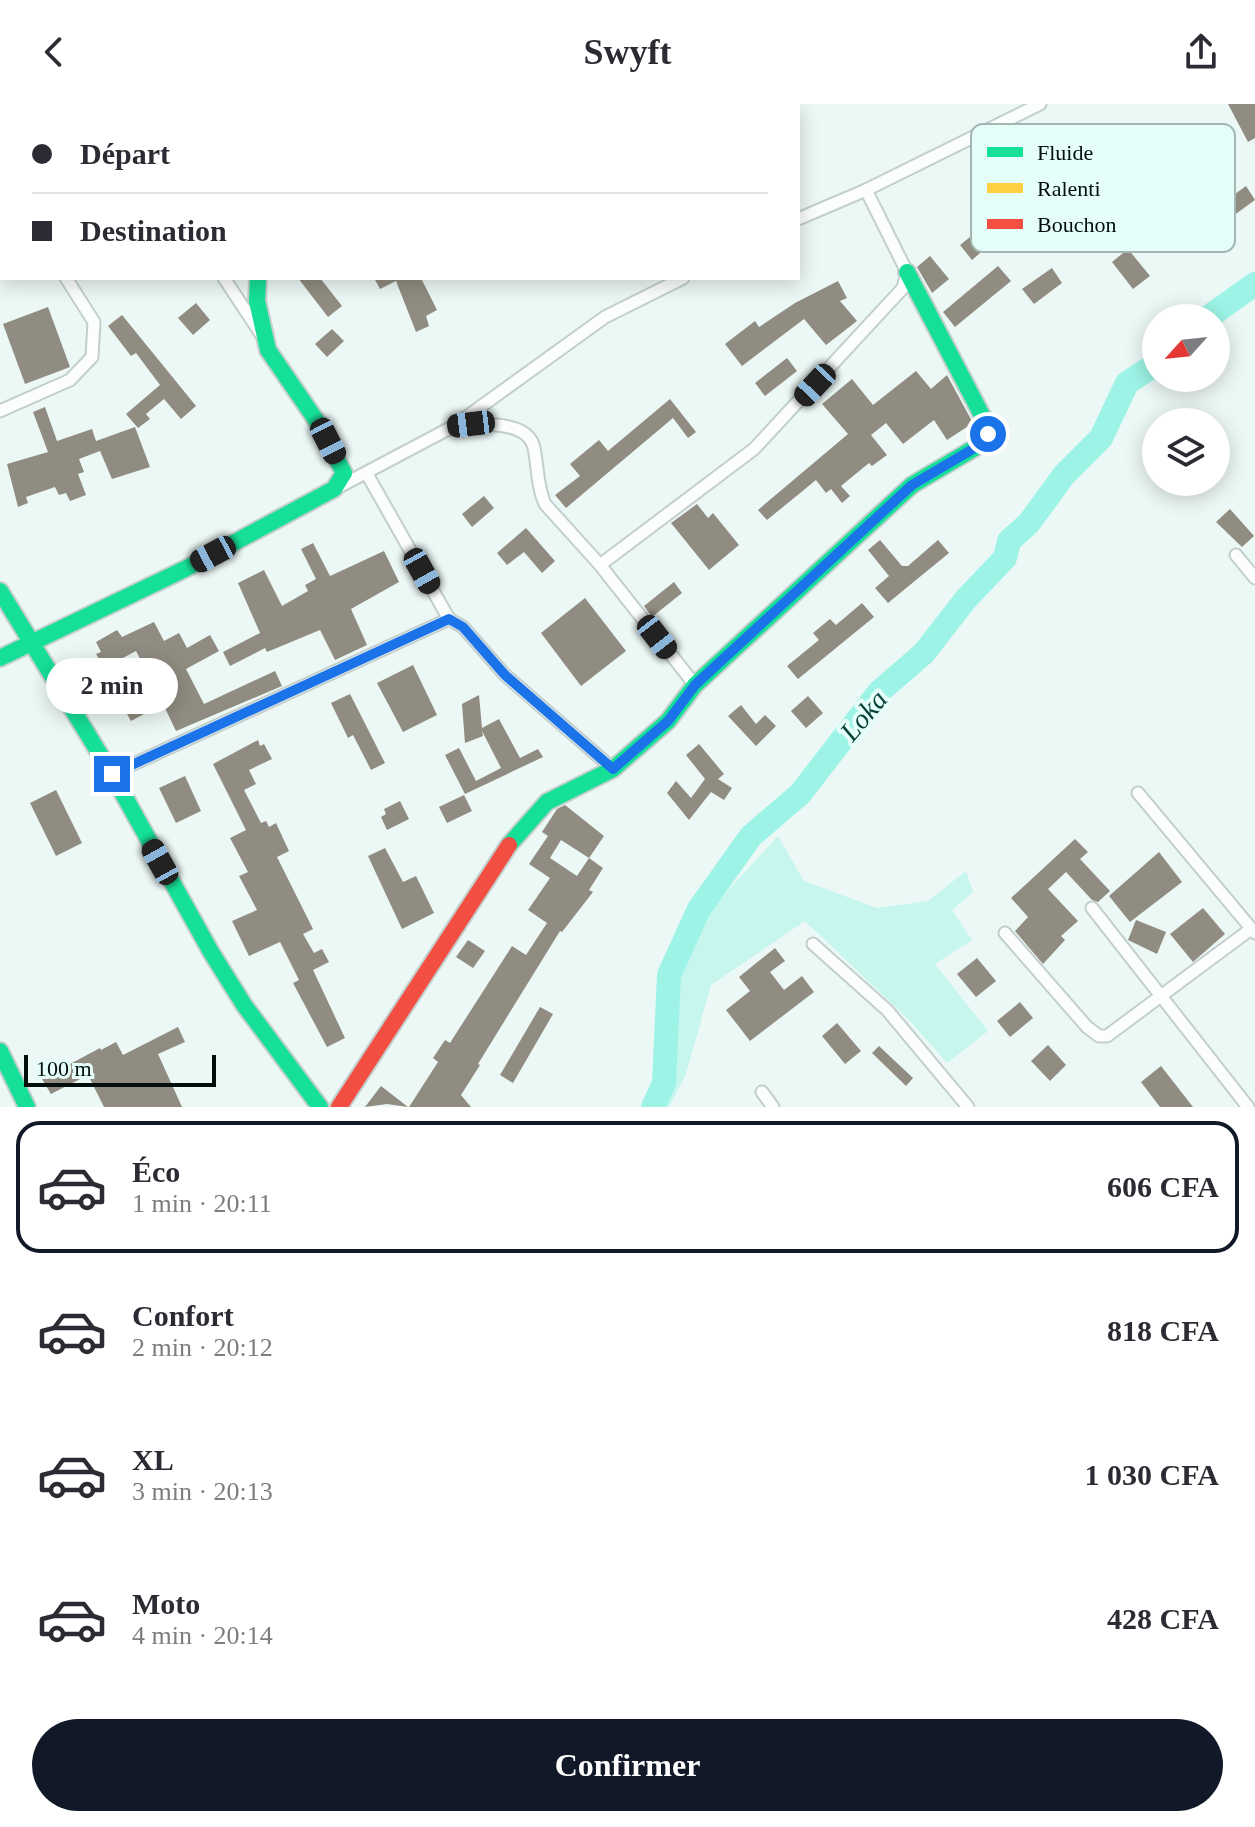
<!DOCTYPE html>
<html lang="fr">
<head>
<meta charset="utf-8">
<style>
	:root { --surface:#fff; --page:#f2f2f3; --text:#2b2b33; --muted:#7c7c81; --line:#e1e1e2; --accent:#111827 }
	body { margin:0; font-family:"Times New Roman",serif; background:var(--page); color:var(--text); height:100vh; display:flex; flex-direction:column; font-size:30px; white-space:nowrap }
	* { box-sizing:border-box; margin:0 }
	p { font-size:26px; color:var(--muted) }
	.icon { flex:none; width:44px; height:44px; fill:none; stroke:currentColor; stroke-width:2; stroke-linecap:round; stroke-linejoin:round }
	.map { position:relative; height:1003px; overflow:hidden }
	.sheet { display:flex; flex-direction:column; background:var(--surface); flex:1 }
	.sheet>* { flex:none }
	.top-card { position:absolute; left:0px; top:0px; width:800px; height:176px; box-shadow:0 4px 20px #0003; display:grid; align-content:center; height:176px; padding:0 32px; background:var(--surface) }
	.needle { width:52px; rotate:243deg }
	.buttons { position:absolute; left:1142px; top:200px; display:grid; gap:16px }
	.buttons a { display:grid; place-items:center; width:88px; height:88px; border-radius:50%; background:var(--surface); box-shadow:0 4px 20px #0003; font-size:40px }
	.scale { position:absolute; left:24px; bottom:20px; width:192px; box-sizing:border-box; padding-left:8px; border:4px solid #040e0c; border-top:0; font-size:22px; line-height:28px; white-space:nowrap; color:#040e0c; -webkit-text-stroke:6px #e6fef9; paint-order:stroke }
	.end { position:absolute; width:36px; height:36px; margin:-18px; border:10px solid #1a73e8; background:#fff; box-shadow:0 0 0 4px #fff }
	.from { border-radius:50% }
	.bubble { position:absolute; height:56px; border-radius:28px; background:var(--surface); box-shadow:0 4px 20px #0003; font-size:26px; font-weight:700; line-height:56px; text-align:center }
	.car { position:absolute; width:24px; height:48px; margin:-24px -12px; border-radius:10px; box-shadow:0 0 6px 2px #0007; background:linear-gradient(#222 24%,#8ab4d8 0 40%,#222 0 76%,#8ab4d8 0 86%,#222 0) }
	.top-card b { display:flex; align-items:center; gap:28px; height:76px; font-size:30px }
	.top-card b+b { border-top:2px solid var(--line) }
	.top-card i { width:20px; height:20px; background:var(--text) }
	ul { padding:14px 0 0; list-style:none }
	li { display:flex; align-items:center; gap:24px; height:132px; margin:0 16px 12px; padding:0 16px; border:4px solid transparent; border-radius:24px }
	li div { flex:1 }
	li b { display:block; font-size:30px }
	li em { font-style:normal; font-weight:700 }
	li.selected { border-color:var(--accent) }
	li>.icon { width:72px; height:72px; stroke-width:1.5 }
	.cta { display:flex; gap:16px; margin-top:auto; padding:16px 32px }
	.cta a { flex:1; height:92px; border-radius:48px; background:var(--accent); color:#fff; font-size:32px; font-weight:700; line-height:92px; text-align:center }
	header { display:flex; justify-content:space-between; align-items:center; height:104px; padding:0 32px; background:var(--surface); font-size:36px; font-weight:700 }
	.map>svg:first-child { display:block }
</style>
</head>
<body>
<header><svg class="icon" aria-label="back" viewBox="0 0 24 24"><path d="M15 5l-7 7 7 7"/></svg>Swyft<svg class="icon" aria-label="share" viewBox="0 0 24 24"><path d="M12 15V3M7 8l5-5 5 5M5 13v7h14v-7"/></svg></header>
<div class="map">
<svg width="1255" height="1003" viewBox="0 0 1255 1003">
	<rect width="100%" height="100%" fill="#ecf8f6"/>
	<path fill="#c6f6ee" d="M778,732L804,777L877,804L928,797L966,767L973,788L952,806L972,836L935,860L988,927L947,959L910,917L805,817L711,881L686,970L669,1003H646L654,988L666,890L710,806Z"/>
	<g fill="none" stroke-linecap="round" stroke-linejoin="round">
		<g stroke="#9df4e6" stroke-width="24">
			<path d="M1207,214L1255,180"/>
			<path d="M653,1003L664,979L669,871L699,805L751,732L800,690L879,588L924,549L966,495L1005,454L1009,437L1029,419L1064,371L1101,334L1127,279L1156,260"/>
		</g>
	</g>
	<g fill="#908c81" fill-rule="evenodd">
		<path d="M1228,0H1255V34L1248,38Z"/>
		<path d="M1246,82L1255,96L1219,122L1209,109Z"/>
		<path d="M975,129L987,143L972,156L960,141Z"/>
		<path d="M1128,145L1150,172L1133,185L1112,158Z"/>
		<path d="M930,152L949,175L932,189L917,163Z"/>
		<path d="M998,162L1011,177L955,223L943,208Z"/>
		<path d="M1052,164L1062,179L1034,200L1022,185Z"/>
		<path d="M298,174H320L342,202L328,213Z"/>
		<path d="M374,174H421L437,206L426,212L429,222L416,228L396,177L380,185Z"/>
		<path d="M838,177L847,194L840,197L857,217L826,241L804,215L742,262L725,240L755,217L759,223L795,199Z"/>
		<path d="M196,199L210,216L193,231L178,214Z"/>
		<path d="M48,203L70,263L25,280L3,220Z"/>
		<path d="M122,211L196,302L181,315L164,295L146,310L150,315L138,324L126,310L160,281L136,249L131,252L108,222Z"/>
		<path d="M332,225L344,237L327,253L315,240Z"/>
		<path d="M787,254L797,267L765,292L755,279Z"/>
		<path d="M916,267L931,285L947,271L973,319L947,336L934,316L903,340L886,319L871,331L887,351L872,362L869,359L841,382L850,392L842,399L831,385L826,389L816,376L767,416L758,406L848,330L822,300L852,275L873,301Z"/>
		<path d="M670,295L696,328L688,334L673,314L566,404L555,391L580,372L570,360L599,336L608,347Z"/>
		<path d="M45,303L57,337L92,325L96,337L135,323L150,363L112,375L100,347L79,355L84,368L78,370L86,391L70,397L66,389L59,391L55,383L26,393L28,399L18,403L7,360L48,348L33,308Z"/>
		<path d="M484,392L494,404L472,423L462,410Z"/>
		<path d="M697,400L708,414L713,409L739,441L709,466L671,419Z"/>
		<path d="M1230,405L1254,432L1242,443L1216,418Z"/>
		<path d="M526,424L555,457L542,469L524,448L507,461L497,449Z"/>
		<path d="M880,436L902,462H908L938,436L949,449L888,499L875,484L889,472L868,446Z"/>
		<path d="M313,439L330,472L384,447L399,478L351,505L367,541L335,556L320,526L267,548L265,544L230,562L223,548L260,529L238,479L264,466L282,502L308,487L305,481L316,475L301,445Z"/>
		<path d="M674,478L682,489L652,513L644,502Z"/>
		<path d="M585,494L626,547L581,582L541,529Z"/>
		<path d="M862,499L874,513L798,575L787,562L819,536L813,529L830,515L836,521Z"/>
		<path d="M154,518L164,537L179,529L187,544L210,531L219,547L186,565L204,600L275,567L282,582L176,627L163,600L131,617L121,599L154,582L136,547L104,564L96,550L101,548L96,538L117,526L122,533Z"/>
		<path d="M413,561L437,611L403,628L377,579Z"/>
		<path d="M350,590L385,659L371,666L353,631L348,634L331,599Z"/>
		<path d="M479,591L482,624L499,615L520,654L538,645L543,653L465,690L445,651L459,644L476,677L501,664L482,627L483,632L465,639L462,600Z"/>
		<path d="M808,592L823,609L806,624L791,607Z"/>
		<path d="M741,601L756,620L765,611L776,622L756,642L728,612Z"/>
		<path d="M258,636L260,642L264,640L272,655L249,666L256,680L244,686L261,719L266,717L269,723L276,719L289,747L277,753L313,825L303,830L314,849L322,845L329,858L313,866L345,934L327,943L293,879L299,876L280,838L249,852L232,817L257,806L239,772L248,768L230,734L246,726L213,660Z"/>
		<path d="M699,640L724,670L718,675L732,684L724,696L711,688L689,716L667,689L676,677L691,694L705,675L686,651Z"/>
		<path d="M185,672L201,707L176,719L159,684Z"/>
		<path d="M56,686L82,739L56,752L30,699Z"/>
		<path d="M464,691L472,707L447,719L439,703Z"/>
		<path d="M400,697L409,715L387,726L381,713L386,710L384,705Z"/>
		<path d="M565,701L604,732L589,754L603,764L589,786L593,788L562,828L560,827L478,960L480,961L461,991L471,1003H409L438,958L433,954L445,936L450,939L512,842L526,851L547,819L528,806L550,774L529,760L548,732L542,728L557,705ZM561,736L589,754L577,772L550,754Z"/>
		<path d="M1075,735L1088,748L1080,755L1110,787L1098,798L1092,796L1066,768L1048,785L1078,817L1061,832L1065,836L1043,860L1015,827L1028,813L1011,794Z"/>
		<path d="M385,744L403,778L416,772L434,809L402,825L368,752Z"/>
		<path d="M1159,748L1182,778L1130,818L1109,792Z"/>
		<path d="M1203,804L1225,830L1193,858L1170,830Z"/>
		<path d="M1136,816L1166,828L1157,850L1128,836Z"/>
		<path d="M468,836L485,847L473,864L456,853Z"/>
		<path d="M775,844L785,857L770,868L784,886L802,872L814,888L750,937L726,906L750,887L739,873Z"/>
		<path d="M977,854L996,877L976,893L957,870Z"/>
		<path d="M1020,898L1033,914L1010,933L997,917Z"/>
		<path d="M540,903L553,910L513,979L500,971Z"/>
		<path d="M837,919L861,947L845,960L822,932Z"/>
		<path d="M178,923L185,938L158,950L182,1003H104L88,971L51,990L42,975L100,944L101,946L116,938L123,951Z"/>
		<path d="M1048,941L1066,961L1050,977L1031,957Z"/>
		<path d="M879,942L913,974L906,982L872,949Z"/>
		<path d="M1161,962L1193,1003H1160L1141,978Z"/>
		<path d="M381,982L408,1003L387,1000L365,1003Z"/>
	</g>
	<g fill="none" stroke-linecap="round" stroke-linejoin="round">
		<defs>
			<g id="street">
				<path d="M113,0L114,2"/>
				<path d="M738,0L739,2"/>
				<path d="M0,67L2,71"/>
				<path d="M798,115L866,86L1040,0"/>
				<path d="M224,174L261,230"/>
				<path d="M0,307L70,276L92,253L94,218L66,174"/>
				<path d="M454,322C477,320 528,315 534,344C538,363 537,383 545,400L600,461L695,581"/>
				<path d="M367,370L449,515"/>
				<path d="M335,385L454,322L605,213L683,174"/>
				<path d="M1236,451L1255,474"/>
				<path d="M600,461L754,345L903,184L907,168L866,86"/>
				<path d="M112,670L449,515L463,523L505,571L613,665"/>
				<path d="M1138,689L1255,829"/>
				<path d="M1092,804L1248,1003"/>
				<path d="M1005,829L1087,923L1099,932H1107L1251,825"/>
				<path d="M813,840L887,906L968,1003"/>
				<path d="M762,988L773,1003"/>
			</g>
			<g id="fast">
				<path d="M0,487L112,670L211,848L244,901L320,1003"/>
				<path d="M0,554L185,465L334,385L344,369L318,319L268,246L257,197L258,174"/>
				<path d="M509,741L547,698L613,665L668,617L695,581L912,381L983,339L988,330L986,319L907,168"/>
				<path d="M0,947L27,1003"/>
			</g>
			<path id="slow" d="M263,0V2"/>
			<path id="jam" d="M339,1003L509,741"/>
		</defs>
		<use href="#street" stroke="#c3cfcc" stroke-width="15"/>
		<use href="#fast" stroke="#c3cfcc" stroke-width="20"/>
		<use href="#slow" stroke="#c3cfcc" stroke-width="20"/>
		<use href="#jam" stroke="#c3cfcc" stroke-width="20"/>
		<use href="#street" stroke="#fcfefe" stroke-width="11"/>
		<use href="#fast" stroke="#16e098" stroke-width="16"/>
		<use href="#slow" stroke="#ffcf43" stroke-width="16"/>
		<use href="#jam" stroke="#f24e42" stroke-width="16"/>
	</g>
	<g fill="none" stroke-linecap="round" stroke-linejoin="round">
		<path stroke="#1a73e8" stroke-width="10" d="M112,670L449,515L463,523L505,571L613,665L668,617L695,581L912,381L983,339L988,330"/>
	</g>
	<g text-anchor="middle" stroke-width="8" stroke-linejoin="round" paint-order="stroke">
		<g font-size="28" font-style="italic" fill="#074139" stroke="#e6fef9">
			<text transform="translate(863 611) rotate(-50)" y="10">Loka</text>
		</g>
	</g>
	<rect x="971" y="20" width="264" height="128" rx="12" fill="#e6fef9" stroke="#a2b6b2" stroke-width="2"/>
	<rect x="987" y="43" width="36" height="10" fill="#16e098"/>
	<rect x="987" y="79" width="36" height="10" fill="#ffcf43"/>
	<rect x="987" y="115" width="36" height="10" fill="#f24e42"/>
	<g font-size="22" fill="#040e0c">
		<text x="1037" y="56">Fluide</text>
		<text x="1037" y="92">Ralenti</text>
		<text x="1037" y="128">Bouchon</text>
	</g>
</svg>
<div class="buttons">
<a><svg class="needle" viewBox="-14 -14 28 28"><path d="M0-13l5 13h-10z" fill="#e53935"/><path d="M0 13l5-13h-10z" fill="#7c7c81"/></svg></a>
<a><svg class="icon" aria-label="layers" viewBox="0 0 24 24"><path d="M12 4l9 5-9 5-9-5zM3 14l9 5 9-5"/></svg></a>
</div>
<div class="scale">100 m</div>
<i class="end from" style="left:988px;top:330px"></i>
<i class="end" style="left:112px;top:670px"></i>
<div class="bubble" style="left:46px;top:554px;width:132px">2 min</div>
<i class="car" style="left:815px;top:281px;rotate:223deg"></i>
<i class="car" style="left:471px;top:320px;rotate:263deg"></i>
<i class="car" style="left:328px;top:337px;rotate:153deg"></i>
<i class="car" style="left:213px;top:450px;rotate:242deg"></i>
<i class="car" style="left:422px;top:467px;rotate:151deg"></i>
<i class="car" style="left:657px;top:533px;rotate:142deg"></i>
<i class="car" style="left:160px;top:758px;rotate:331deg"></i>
<div class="top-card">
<b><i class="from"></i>Départ</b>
<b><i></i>Destination</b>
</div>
</div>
<section class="sheet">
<ul>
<li class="selected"><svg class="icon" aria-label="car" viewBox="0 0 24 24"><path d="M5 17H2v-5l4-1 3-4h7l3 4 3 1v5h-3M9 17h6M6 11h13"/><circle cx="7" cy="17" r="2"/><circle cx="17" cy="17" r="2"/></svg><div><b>Éco</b><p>1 min · 20:11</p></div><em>606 CFA</em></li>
<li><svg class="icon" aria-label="car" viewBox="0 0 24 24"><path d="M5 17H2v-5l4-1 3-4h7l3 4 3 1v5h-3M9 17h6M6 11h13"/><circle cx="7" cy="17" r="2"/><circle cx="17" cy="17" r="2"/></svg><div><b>Confort</b><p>2 min · 20:12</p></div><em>818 CFA</em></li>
<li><svg class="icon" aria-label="car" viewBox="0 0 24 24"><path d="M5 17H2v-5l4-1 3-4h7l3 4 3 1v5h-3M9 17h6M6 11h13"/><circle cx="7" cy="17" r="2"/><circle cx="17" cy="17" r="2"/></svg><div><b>XL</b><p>3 min · 20:13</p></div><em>1 030 CFA</em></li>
<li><svg class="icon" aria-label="car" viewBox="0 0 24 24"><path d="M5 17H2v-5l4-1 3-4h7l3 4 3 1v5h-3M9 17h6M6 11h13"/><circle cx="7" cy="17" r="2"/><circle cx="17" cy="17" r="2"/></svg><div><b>Moto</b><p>4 min · 20:14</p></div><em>428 CFA</em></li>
</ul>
<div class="cta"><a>Confirmer</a></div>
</section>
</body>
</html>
